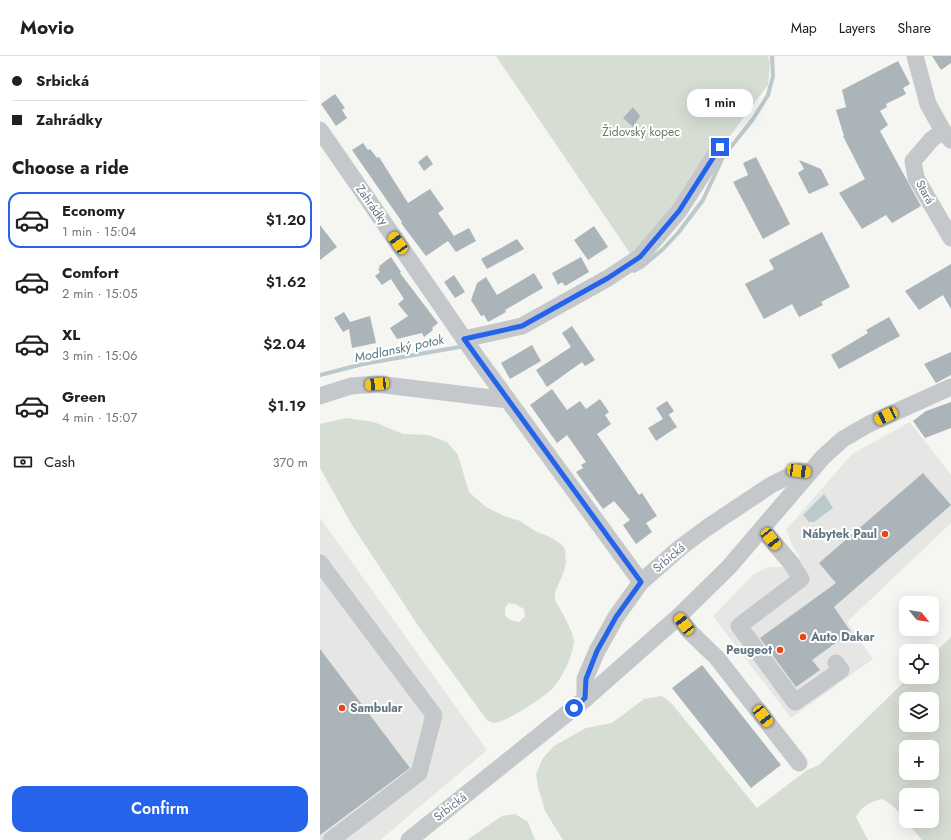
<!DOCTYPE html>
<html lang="en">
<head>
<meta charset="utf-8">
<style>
	:root { --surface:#fff; --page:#f2f2f2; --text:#202124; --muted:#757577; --line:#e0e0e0; --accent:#2563eb }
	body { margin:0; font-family:Jost,sans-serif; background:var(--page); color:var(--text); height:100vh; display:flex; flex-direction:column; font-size:15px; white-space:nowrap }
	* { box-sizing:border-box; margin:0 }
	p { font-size:13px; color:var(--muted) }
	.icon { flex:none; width:22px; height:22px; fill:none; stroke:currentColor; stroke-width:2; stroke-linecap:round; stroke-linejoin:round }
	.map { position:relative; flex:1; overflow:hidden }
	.sheet { display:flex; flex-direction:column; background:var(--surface); width:320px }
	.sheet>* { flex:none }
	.banner { display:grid; align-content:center; height:88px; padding:0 12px; background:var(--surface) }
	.needle { width:26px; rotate:120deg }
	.tools { position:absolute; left:579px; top:540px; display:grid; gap:8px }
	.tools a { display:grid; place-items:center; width:40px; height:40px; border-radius:8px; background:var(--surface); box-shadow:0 4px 16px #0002; font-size:20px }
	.end { position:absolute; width:18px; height:18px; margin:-9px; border:5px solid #2563eb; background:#fff; box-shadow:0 0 0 2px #fff }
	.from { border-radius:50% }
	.bubble { position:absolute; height:28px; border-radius:12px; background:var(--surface); box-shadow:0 4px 16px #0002; font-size:13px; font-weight:600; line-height:28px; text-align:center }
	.car { position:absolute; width:12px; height:24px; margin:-12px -6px; border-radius:5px; box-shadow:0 0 3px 1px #0007; background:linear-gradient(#f5c518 24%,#345 0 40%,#f5c518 0 76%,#345 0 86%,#f5c518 0) }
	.banner b { display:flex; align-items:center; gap:14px; height:38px; font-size:15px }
	.banner b+b { border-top:1px solid var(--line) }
	.banner i { width:10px; height:10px; background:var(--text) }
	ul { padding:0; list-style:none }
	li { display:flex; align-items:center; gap:12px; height:56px; margin:0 8px 6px; padding:0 4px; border:2px solid transparent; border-radius:12px }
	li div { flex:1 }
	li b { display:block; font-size:15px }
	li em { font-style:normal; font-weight:600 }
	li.active { border-color:var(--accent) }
	li>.icon { width:36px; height:36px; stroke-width:1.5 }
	h2 { padding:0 12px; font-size:18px; line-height:48px }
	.pay { display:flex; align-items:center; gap:10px; height:44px; padding:0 12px; font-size:15px }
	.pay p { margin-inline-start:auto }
	.action { display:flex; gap:8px; margin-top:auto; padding:8px 12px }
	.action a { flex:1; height:46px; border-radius:12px; background:var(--accent); color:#fff; font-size:16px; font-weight:600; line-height:46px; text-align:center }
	header { display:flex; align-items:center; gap:24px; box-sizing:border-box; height:56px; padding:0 20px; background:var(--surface); border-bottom:1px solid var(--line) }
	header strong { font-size:19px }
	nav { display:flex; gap:22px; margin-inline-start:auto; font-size:14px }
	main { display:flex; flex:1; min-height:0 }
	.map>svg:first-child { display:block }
</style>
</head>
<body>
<header>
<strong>Movio</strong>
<nav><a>Map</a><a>Layers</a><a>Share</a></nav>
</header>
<main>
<section class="sheet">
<div class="banner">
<b><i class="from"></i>Srbická</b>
<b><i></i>Zahrádky</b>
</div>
<h2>Choose a ride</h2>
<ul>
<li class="active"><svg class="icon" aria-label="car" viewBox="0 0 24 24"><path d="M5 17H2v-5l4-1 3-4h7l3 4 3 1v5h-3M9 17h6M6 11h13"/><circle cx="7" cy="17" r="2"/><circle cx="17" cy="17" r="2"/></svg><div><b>Economy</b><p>1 min · 15:04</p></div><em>$1.20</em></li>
<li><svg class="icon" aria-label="car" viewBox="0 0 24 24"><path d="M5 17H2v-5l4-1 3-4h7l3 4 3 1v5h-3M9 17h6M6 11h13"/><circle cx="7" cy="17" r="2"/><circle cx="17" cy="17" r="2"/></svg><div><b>Comfort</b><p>2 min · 15:05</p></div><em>$1.62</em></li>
<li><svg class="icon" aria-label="car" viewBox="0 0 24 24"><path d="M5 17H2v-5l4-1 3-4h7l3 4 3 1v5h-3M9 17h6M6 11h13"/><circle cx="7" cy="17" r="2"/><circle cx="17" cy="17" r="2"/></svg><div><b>XL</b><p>3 min · 15:06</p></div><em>$2.04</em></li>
<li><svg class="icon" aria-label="car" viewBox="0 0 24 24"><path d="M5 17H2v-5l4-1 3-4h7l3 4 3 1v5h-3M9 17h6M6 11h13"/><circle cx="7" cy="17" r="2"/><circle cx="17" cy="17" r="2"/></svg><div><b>Green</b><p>4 min · 15:07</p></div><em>$1.19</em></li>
</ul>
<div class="pay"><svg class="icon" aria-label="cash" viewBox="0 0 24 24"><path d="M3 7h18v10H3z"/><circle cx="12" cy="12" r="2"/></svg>Cash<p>370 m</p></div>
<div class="action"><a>Confirm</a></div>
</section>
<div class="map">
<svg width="631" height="784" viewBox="0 0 631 784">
	<rect width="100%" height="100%" fill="#f5f5f1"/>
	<g fill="#e6e7e5">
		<path d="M590,366L631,419V467L527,566L553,603L471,662L393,560L434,518L448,511H465L480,501L473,491L466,474L532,398Z"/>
		<path d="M0,462L167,694L60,784H0Z"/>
	</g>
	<g fill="#d6ddd2" fill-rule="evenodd">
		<path d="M176,0H448L450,6L448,29L316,206Z"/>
		<path d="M26,362L54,366L83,378L108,379L127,386L138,399L149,436L166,451L184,460L200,465L215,475L232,482L242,489L245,493L246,507L243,518L235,536V544C240,553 254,576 254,586C252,601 243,621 232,633C224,641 185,667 174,667C169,666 167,664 164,660L99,571L32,469L0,412V368ZM189,547L195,548L204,553L205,560L199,566L190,564L185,559V552Z"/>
		<path d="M631,581V784H602L575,752L563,743C551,745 542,750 536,761L548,784H243L225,755L218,731L216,718L223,702L234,690L266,672L292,667L324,643L341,640L345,642L352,648L437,752L487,714L499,709L589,621H612V599ZM586,643H612V669H586ZM586,691H612V717H586ZM586,739H612V765H586Z"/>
		<path d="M195,758L208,766L215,784H147L182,760Z"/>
	</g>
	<path fill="#bbc8cc" d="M504,438L513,452L494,466H489L483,459Z"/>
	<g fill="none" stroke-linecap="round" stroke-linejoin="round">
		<g stroke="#bbc8cc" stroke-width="4">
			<path d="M314,215L323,210L343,193L358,177L383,144L403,101L433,63L448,39L453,20L452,0"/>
			<path d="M0,319L43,308L145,290"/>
		</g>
	</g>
	<g fill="#abb4b9">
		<path d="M612,0H631V7L621,14Z"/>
		<path d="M578,5L590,28L583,32L586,38L566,48L567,51L560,55L568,69L560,75L601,150L572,167L566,159L542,173L519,137L545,123L523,80H524L516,54L526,51L522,34Z"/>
		<path d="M15,38L25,52L22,54L27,62L16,70L1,48Z"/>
		<path d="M313,51L320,60L313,71L303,62Z"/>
		<path d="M43,87L48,94L50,93L57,102L59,101L88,147L110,133L124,153L118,157L134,180L149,172L156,185L136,196L128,185L106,200L81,167L82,166L32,94Z"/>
		<path d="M107,99L113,108L104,115L98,106Z"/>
		<path d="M436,101L470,168L443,183L413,126L428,119L423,107Z"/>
		<path d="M479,104L501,113L509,129L489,138L478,117L484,113Z"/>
		<path d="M0,169L17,191L0,204Z"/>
		<path d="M274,170L288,191L268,204L254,184Z"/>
		<path d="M502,176L530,231L501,246L503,249L479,261L472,248L444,263L425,228L454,213L449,204Z"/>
		<path d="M197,183L204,193L167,213L161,203Z"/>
		<path d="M71,201L81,216L80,217L118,267L112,272L113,274L104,281L102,277L77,283L70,272L88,260L78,248L84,243L71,223L62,229L55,220L60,216L58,213L60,212L59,210Z"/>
		<path d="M261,201L269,216L245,230L242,226L238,229L232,217Z"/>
		<path d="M631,208V253L623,239L599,254L585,235Z"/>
		<path d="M214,217L223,232L185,254L186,256L168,266L164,259L161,260L151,244L157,227L166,221L177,239Z"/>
		<path d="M134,219L145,236L135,242L124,226Z"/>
		<path d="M24,256L30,266L50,260L56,287L32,292L29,273L23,276L14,262Z"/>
		<path d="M569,261L580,280L519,313L511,299L548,277L546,274Z"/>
		<path d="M252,270L275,304L265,310L262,306L227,331L216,314L251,291L242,277Z"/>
		<path d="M212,289L221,305L190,323L181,307Z"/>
		<path d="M631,296V319L616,327L604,308Z"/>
		<path d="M232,333L247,354L260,345L266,353L280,343L289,356L285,359L291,368L277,378L319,439L322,437L337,460L326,467L332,476L316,488L303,469L310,464L294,445L283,453L256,416L263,412L261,409L266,406L247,379L237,387L210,349Z"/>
		<path d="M347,345L354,355L347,360L349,359L357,371L336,385L328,372L343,363L336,352Z"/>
		<path d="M631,346V372L605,382L593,365L606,355Z"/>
		<path d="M603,417L631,449L514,551L531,576L492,604L500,614L476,631L440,582L516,527L499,507Z"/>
		<path d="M0,593L90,712L0,779Z"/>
		<path d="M382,609L461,709L431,732L352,632Z"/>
	</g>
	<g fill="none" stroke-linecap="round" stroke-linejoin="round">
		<g stroke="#c4c8cb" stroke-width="17">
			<path d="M595,0L608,48L623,75L631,84"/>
			<path d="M0,74L158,303L321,526"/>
			<path d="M623,75L612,83L593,105L596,122L631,182"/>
			<path d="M144,283L202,270L288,222L320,201L359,155L400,91"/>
			<path d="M0,340L31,330L57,328L188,344"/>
			<path d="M442,473L471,507L481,523L419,570L475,646L521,614L516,607"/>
			<path d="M0,507L114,659L99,717L11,784"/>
			<path d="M358,561L370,576L397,602L479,707"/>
			<path d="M265,643V623L277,595L296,561L321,526L361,491L388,471L451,429L479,415L490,416"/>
			<path d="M89,784L265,643L358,561L409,511L503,401L523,383L549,368L631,331"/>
		</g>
	</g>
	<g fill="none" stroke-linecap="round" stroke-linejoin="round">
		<path stroke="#2563eb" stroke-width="5" d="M254,652L265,642L266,623L277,595L296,561L321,526L144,283L202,270L288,222L320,201L359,155L400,91"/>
	</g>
	<g fill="#ee4319" stroke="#fff" stroke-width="1.5">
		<circle cx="565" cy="478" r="4"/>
		<circle cx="483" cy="581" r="4"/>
		<circle cx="460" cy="594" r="4"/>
		<circle cx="22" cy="652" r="4"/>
	</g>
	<g text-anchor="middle" stroke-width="4" stroke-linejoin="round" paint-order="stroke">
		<g font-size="12" fill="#687b62" stroke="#fff">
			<text x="321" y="80">Židovský kopec</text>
		</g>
		<g font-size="12" fill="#627684" stroke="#fff">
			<text transform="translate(605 136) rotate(61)" y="4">Stará</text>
			<text transform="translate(52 149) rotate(55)" y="4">Zahrádky</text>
			<text transform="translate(349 502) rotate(-40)" y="4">Srbická</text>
			<text transform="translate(130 751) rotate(-38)" y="4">Srbická</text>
		</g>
		<g font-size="12" font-weight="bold" fill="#627684" stroke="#fff" text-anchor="end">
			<text x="557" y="482">Nábytek Paul</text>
			<text x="491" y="585" text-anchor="start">Auto Dakar</text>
			<text x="452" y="598">Peugeot</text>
			<text x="30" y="656" text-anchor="start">Sambular</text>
		</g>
		<g font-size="13" font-style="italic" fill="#5e7982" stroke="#fff">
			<text transform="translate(79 292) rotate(-12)" y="5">Modlanský potok</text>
		</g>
	</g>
</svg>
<div class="tools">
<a><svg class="needle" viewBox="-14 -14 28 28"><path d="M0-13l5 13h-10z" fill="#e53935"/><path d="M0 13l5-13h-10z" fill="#757577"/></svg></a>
<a><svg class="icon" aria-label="locate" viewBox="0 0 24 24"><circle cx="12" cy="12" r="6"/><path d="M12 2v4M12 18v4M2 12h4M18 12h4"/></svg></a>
<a><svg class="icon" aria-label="layers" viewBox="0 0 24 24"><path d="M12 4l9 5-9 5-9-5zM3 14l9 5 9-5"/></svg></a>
<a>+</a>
<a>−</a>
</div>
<i class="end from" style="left:254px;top:652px"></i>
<i class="end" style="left:400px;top:91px"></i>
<div class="bubble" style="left:367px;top:33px;width:66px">1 min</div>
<i class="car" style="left:78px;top:187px;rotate:325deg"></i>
<i class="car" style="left:57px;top:328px;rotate:265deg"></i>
<i class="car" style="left:566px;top:360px;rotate:245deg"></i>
<i class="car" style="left:479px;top:415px;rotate:98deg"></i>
<i class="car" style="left:451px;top:483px;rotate:142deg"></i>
<i class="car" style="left:364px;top:568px;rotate:322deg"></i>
<i class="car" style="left:443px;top:660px;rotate:142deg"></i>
</div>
</main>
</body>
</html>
